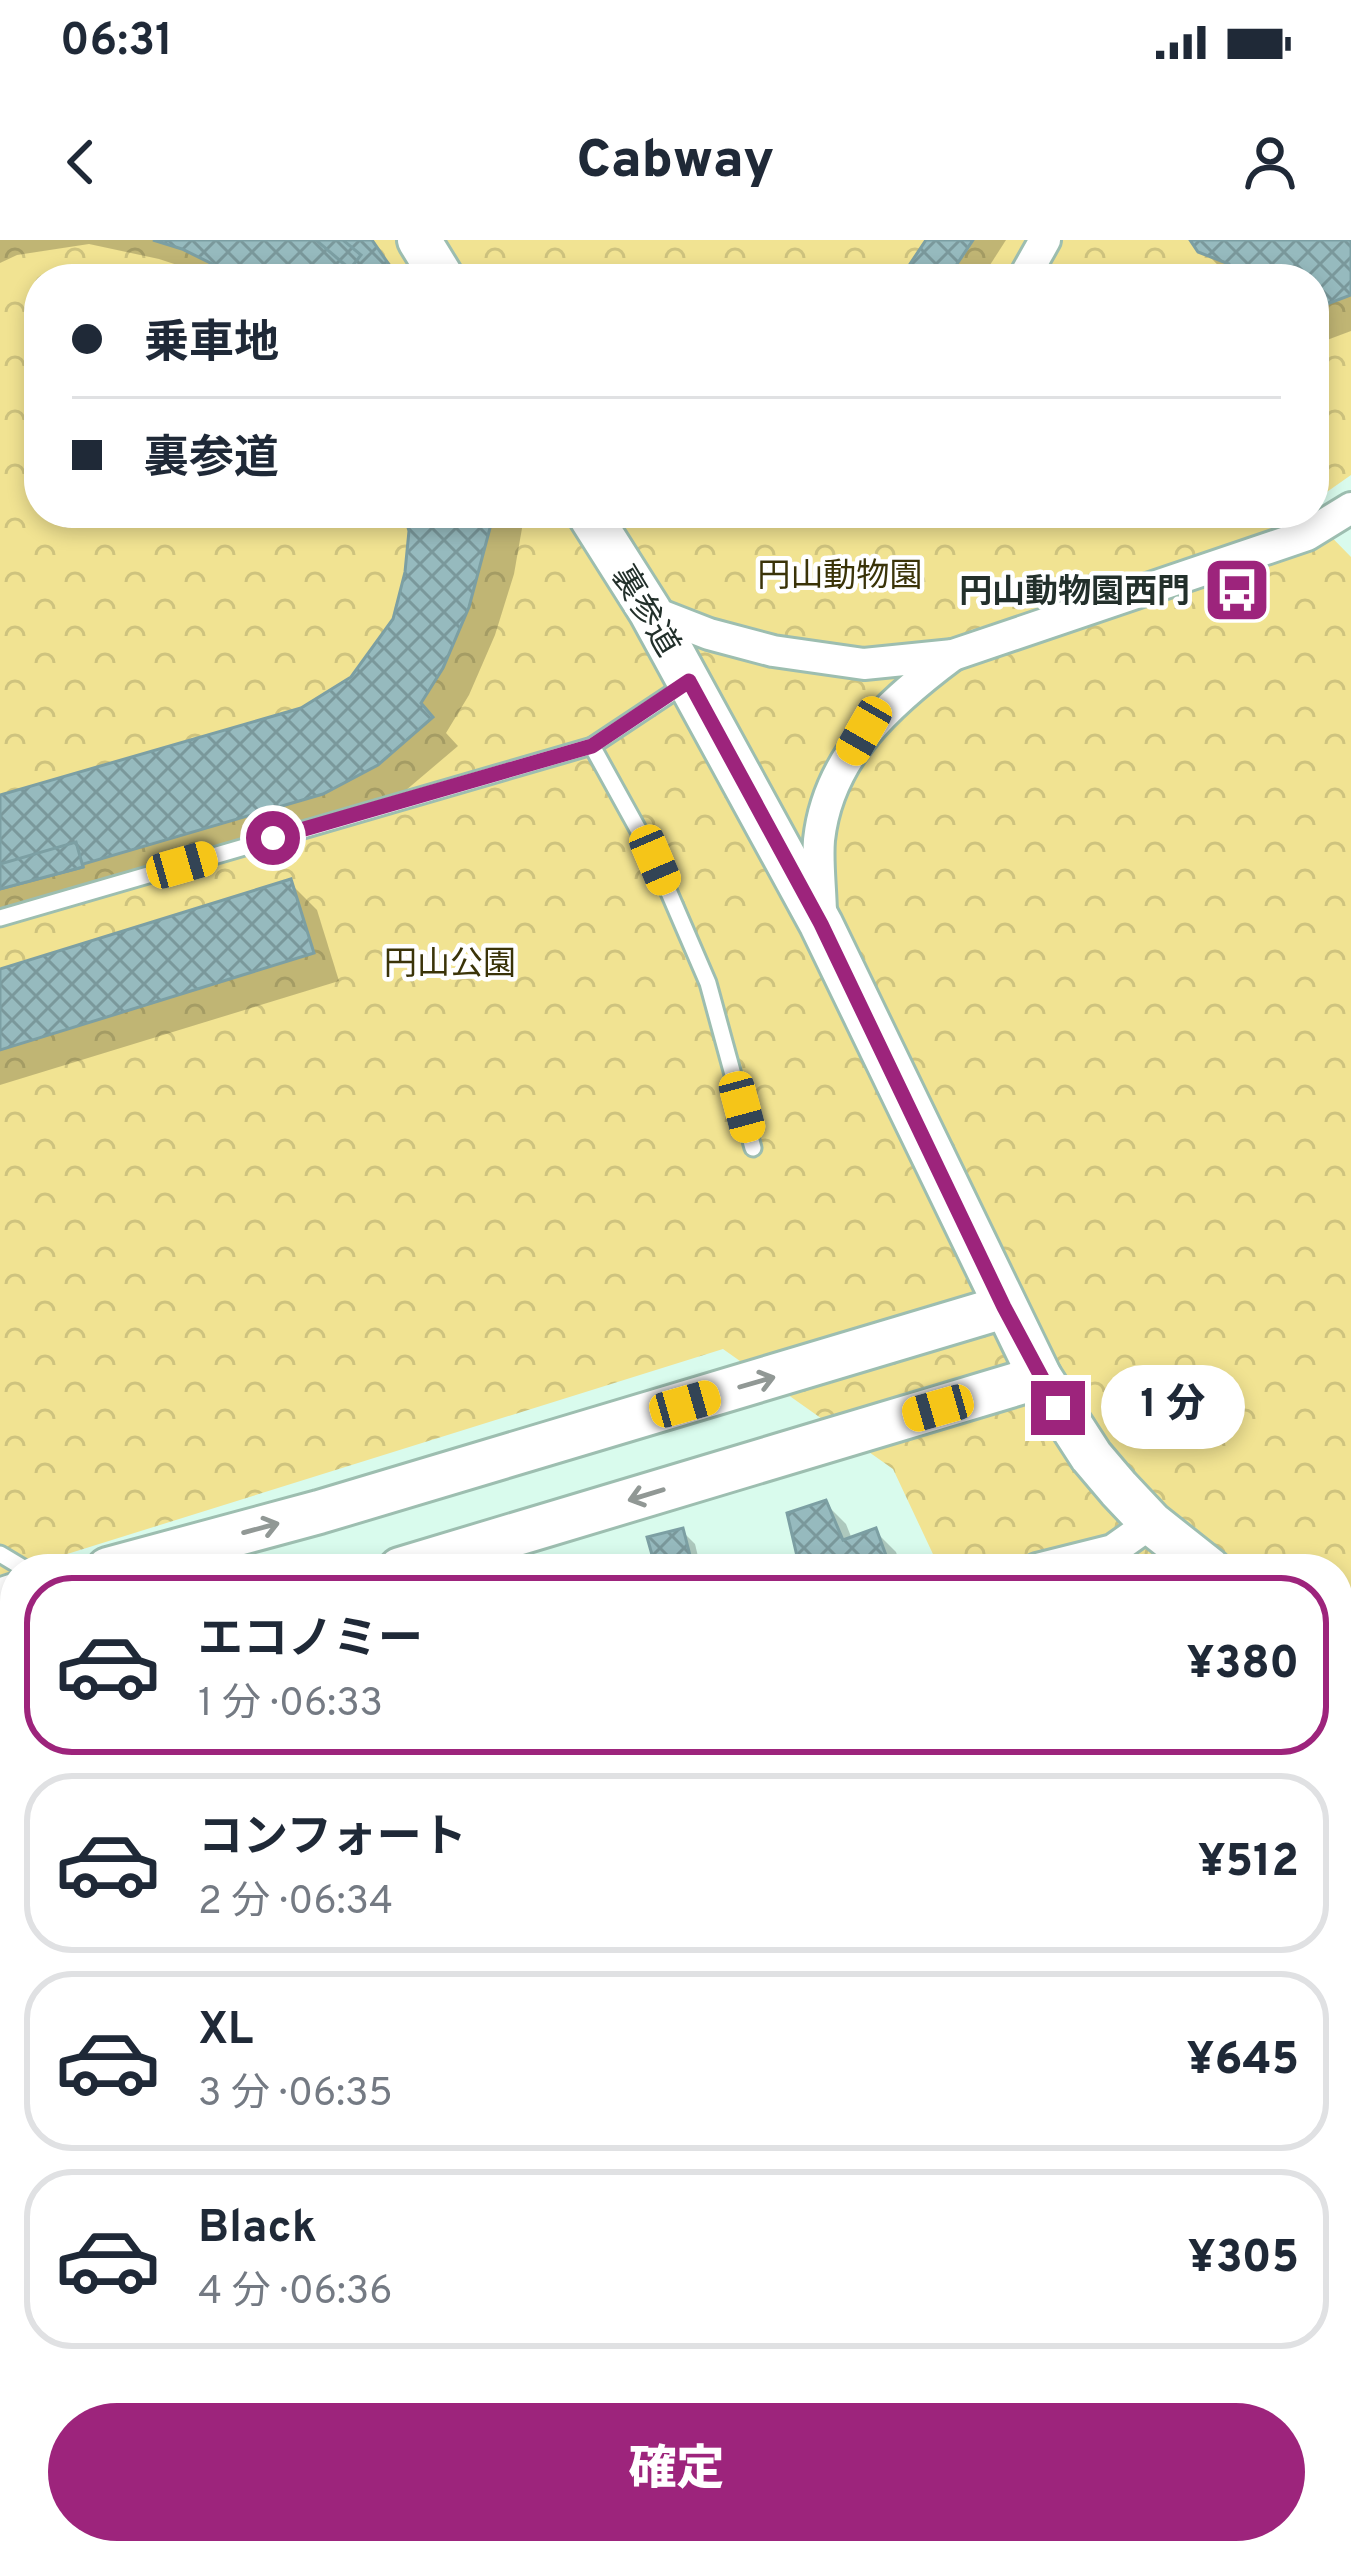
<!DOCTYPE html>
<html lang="ja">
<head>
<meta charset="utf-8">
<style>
	:root { --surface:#fff; --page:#f2f2f3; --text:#1f2937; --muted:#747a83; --line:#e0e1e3; --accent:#9d247c }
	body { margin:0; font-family:Overpass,"Noto Sans JP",sans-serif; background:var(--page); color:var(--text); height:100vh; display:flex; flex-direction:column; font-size:45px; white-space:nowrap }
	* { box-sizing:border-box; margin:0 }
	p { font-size:39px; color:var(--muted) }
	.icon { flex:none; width:66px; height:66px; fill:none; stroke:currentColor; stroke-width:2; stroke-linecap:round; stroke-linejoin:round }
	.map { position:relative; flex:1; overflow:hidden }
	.details { position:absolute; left:0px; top:1314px; width:1353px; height:1011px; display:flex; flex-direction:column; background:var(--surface); border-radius:48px 48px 0 0; box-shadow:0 6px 18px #0003 }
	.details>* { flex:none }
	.top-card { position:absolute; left:24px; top:24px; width:1305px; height:264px; border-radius:48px; box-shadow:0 6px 18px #0003; display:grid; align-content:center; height:264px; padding:0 48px; background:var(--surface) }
	.end { position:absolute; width:54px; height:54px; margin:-27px; border:15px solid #9d247c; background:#fff; box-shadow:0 0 0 6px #fff }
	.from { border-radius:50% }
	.bubble { position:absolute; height:84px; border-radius:42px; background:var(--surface); box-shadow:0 6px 18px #0003; font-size:39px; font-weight:800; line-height:84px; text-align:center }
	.car { position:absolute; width:36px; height:72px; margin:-36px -18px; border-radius:15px; box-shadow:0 0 9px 3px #0007; background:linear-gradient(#f5c518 24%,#345 0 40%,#f5c518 0 76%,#345 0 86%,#f5c518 0) }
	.top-card b { display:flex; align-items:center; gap:42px; height:114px; font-size:45px }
	.top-card b+b { border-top:3px solid var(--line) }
	.top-card i { width:30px; height:30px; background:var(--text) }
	ul { padding:21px 0 0; list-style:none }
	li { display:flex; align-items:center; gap:36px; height:180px; margin:0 24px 18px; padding:0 24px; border:6px solid var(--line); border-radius:48px }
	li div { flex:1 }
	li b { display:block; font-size:45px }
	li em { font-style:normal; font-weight:800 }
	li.selected { border-color:var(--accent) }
	li>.icon { width:108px; height:108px; stroke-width:1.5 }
	.cta { display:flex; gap:24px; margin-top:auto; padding:24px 48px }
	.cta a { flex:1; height:138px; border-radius:72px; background:var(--accent); color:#fff; font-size:48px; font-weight:800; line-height:138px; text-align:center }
	.status { display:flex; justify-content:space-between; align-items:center; height:84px; padding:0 60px; background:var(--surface); direction:ltr }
	.status svg { height:33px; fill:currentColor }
	header { display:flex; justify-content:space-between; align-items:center; height:156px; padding:0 48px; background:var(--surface); font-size:54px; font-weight:800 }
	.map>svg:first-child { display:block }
</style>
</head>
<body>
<div class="status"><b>06:31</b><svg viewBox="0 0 49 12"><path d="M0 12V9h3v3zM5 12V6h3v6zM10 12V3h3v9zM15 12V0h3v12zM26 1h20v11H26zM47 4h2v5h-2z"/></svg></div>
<header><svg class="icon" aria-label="back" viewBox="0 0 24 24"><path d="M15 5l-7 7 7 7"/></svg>Cabway<svg class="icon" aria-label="person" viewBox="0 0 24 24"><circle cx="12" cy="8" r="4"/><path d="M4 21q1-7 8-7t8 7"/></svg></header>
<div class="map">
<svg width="1351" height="2324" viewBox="0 0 1351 2324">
	<defs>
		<pattern id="park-crowns" width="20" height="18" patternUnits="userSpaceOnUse" patternTransform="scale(3)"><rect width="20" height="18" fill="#f1e392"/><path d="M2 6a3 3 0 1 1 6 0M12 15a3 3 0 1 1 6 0" fill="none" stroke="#cec37e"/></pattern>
		<pattern id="building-cross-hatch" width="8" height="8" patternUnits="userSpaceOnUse" patternTransform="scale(3)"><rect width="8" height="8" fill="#96babe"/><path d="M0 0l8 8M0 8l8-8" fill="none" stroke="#7a989b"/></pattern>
	</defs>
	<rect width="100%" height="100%" fill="#d9fbed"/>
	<path fill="url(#park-crowns)" d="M0,0H1351V235L1314,261V39H39V273H1308L1351,317V2210L1338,2182V1329H940L893,1229L723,1109L0,1335Z"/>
	<g fill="#0003">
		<path d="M0,0H368L405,39H220L159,19L89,4L17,15L0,23Z"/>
		<path d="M929,0H1006L981,39H904Z"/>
		<path d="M1194,0H1351V91L1319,103L1314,98V39H1231Z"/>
		<path d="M407,273H523L524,277L514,334L495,395L469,455L446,493L458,506L405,551L351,580L0,678V558L302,471L353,439L396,381L408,332L412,291Z"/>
		<path d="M290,643L317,670L339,741L0,845V733Z"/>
		<path d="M825,1263L846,1284L852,1299L875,1291L896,1312L902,1329H803Z"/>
		<path d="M682,1291L695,1304L701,1329H659L651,1299Z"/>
		<path d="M579,1323L586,1329H559Z"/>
		<path d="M0,1556L7,1563L15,1595V1609L0,1612Z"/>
		<path d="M15,2030V2064L6,2032Z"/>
		<path d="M0,2093L8,2123L15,2122V2228L5,2218L0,2196V2191L10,2189L0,2178Z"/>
		<path d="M15,2233V2260L6,2235Z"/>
		<path d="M20,2310H80L83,2321L22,2324Z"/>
		<path d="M108,2310H145L149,2324H111Z"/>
		<path d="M199,2310H244L247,2321L208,2324Z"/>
		<path d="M325,2310H350L356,2324H327Z"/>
		<path d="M430,2310H477L479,2319L470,2321L474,2324H441Z"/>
		<path d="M633,2310H809L805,2316L832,2310L845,2324H721L708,2311L711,2324H636Z"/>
		<path d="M1009,2310H1052L1056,2324H1012Z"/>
		<path d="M1096,2310H1146L1148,2315L1108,2324Z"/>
		<path d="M1246,2310H1310L1313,2324H1248Z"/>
	</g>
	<g fill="url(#building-cross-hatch)" stroke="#7c9fa3" stroke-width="3">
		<path d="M153,0H372L399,39H243L182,9Z"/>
		<path d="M316,0H343L361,15L350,29Z"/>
		<path d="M926,0H973L947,39H900Z"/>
		<path d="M1190,0H1351V55L1314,69V39H1237L1229,24L1198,12Z"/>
		<path d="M404,273H494L469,367L443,428L421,463L433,477L378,525L323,554L83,624V627L0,649V555L301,468L351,437L393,379L405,332L409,291Z"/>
		<path d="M76,602L83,627L0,649V624Z"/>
		<path d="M291,639L314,713L0,810V729Z"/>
		<path d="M826,1260L843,1300L876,1288L891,1329H800L787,1273Z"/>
		<path d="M683,1288L693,1327L656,1329L647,1297Z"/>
		<path d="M15,1485V1531L5,1534L0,1518V1489Z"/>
		<path d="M15,1927V1960L5,1962L0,1930Z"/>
		<path d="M15,2119V2172L0,2174V2122Z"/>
		<path d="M15,2184V2217L2,2220L0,2188Z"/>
		<path d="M17,2310H63L50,2313L53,2324H19Z"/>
		<path d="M105,2310H137L141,2324H108Z"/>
		<path d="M511,2310H591L595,2324H515Z"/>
		<path d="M629,2310H699L701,2317L669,2324H632Z"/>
		<path d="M818,2310H833L836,2324H785L784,2317Z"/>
		<path d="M1006,2310H1044L1047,2324H1009Z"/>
		<path d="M1243,2310H1301L1303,2322L1245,2324Z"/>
	</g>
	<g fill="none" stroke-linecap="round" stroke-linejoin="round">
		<defs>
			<g id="lane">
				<path d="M592,506L655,620L708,743L753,908"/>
				<path d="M0,678L592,506L687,443"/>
				<path d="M0,1314L25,1329"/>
			</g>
			<g id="street">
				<path d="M1023,39L1045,0"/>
				<path d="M650,371L709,394L773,411L864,424L953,415L1307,295L1351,268"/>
				<path d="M821,676C821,651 817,624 819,600C828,516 890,462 953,415"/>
				<path d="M1037,1329L1113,1310L1151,1283"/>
				<path d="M2,1624L15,1665"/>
				<path d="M0,1768L15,1764"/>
				<path d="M0,2002L15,1998"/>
				<path d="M1338,2222L1351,2249"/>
				<path d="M0,2282L15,2278"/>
				<path d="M84,2310L86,2324"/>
				<path d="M600,2310L604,2324"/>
				<path d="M1073,2310L1077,2324"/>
			</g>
			<g id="secondary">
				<path d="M419,0L443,39"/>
				<path d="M588,273L650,371L821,684L1040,1137L1091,1216L1119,1249L1151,1283L1209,1329"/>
				<path d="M108,1329L319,1272L1004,1067"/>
				<path d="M400,1329L1040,1137"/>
				<path d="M0,1360L15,1355"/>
				<path d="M1338,1413L1351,1422"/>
				<path d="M0,1449L15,1444"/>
			</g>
		</defs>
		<use href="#lane" stroke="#9dbeb0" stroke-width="21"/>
		<use href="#street" stroke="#9dbeb0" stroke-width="36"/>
		<use href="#secondary" stroke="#9dbeb0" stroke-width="48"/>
		<use href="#lane" stroke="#fff" stroke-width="15"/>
		<use href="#street" stroke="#fff" stroke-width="30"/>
		<use href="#secondary" stroke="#fff" stroke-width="42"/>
	</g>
	<defs><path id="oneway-shaft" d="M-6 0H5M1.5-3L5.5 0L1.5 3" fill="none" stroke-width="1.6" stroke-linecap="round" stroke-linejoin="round" transform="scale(3)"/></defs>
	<g stroke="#919895">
		<use href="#oneway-shaft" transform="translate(757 1142) rotate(-16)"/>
		<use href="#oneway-shaft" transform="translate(646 1255) rotate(163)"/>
		<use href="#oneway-shaft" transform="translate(261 1288) rotate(-15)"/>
	</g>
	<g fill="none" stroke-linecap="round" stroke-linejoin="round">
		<path stroke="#9d247c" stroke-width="15" d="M273,598L592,506L689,441L821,684L1004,1067L1058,1168"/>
	</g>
	<defs>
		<symbol id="bus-square" viewBox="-11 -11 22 22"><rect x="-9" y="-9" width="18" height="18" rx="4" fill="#9d247c" stroke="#fff"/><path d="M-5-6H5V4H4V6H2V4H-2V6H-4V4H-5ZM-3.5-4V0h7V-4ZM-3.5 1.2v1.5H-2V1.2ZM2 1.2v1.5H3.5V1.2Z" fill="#fff"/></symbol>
	</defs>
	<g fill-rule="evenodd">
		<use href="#bus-square" x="1199" y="312" width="76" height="76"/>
	</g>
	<g text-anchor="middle" stroke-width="9" stroke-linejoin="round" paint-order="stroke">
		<g font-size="33" fill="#3a3308" stroke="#fff">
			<text x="840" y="346">円山動物園</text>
			<text x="450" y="734">円山公園</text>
		</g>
		<g font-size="33" font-weight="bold" fill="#23302b" stroke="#fff" text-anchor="end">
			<text x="1190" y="362">円山動物園西門</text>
		</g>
		<g font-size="33" fill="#23302b" stroke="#fff">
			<text transform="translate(647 370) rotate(59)" y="12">裏参道</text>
		</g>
	</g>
</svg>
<i class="end from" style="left:273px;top:598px"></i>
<i class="end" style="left:1058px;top:1168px"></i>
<div class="bubble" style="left:1101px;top:1125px;width:144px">1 分</div>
<i class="car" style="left:864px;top:491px;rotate:210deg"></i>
<i class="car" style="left:655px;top:620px;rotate:157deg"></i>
<i class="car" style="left:182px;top:625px;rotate:74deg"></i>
<i class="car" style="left:742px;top:867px;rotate:165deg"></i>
<i class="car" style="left:685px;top:1164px;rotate:74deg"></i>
<i class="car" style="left:938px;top:1168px;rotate:254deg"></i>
<div class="top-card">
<b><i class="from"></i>乗車地</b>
<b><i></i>裏参道</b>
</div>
<section class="details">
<ul>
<li class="selected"><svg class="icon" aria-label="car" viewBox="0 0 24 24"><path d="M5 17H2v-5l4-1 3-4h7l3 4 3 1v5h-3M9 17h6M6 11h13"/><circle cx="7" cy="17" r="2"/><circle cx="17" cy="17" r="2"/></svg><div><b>エコノミー</b><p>1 分 · 06:33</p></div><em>¥380</em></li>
<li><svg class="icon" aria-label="car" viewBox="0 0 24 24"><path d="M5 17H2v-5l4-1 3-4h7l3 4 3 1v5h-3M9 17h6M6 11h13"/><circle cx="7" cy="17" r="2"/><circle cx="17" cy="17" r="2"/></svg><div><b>コンフォート</b><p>2 分 · 06:34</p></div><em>¥512</em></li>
<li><svg class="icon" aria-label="car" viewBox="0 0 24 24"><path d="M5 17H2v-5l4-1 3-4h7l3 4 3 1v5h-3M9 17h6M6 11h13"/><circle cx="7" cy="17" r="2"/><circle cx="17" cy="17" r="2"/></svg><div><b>XL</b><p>3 分 · 06:35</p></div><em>¥645</em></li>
<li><svg class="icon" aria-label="car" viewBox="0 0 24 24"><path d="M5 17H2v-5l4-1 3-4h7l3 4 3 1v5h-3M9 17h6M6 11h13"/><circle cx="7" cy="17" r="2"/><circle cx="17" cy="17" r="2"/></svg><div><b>Black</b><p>4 分 · 06:36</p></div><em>¥305</em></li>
</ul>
<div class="cta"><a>確定</a></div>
</section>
</div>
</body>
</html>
